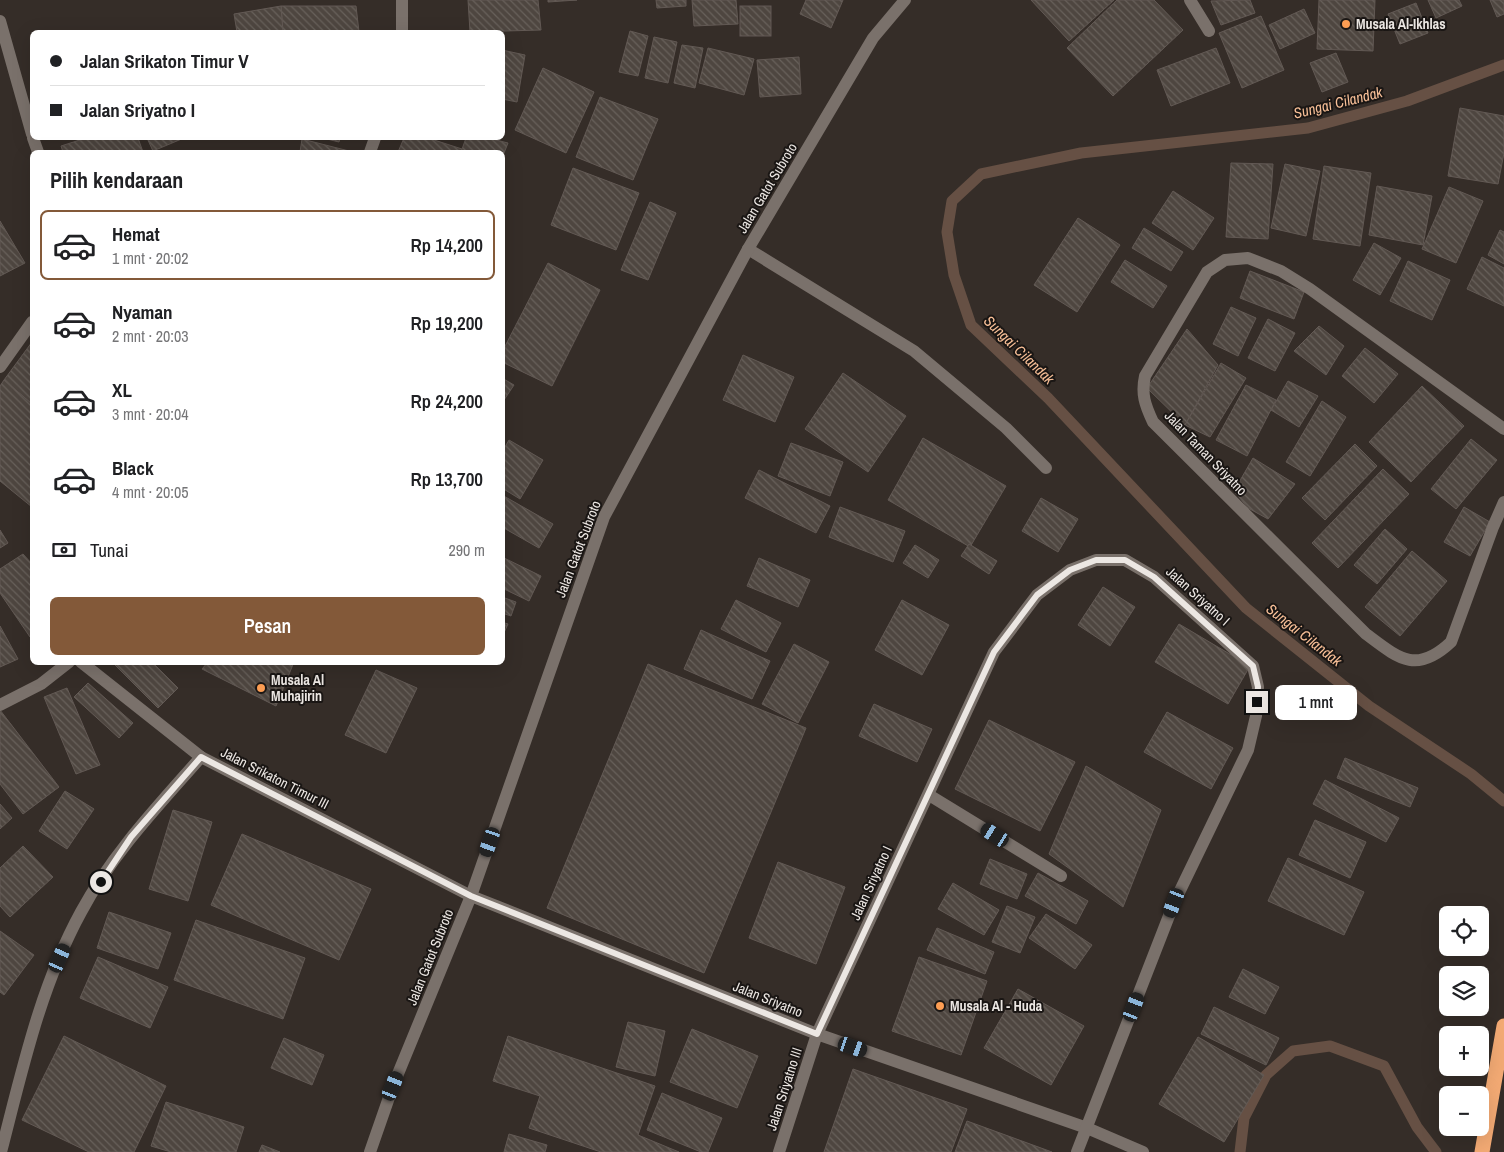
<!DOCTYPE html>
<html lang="id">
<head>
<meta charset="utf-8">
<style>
	:root { --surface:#fff; --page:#f6f6f6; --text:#202124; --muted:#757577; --line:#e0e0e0; --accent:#835939 }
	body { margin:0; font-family:"Archivo Narrow",sans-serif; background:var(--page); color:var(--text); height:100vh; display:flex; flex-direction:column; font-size:19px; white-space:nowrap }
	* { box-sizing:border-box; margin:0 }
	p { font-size:16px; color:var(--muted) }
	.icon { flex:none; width:28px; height:28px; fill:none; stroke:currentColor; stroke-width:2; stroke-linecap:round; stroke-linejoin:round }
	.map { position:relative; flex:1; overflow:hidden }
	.sheet { position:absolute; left:30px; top:150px; width:475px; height:515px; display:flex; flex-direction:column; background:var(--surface); border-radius:8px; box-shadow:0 5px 20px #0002 }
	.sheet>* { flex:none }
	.guide { position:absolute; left:30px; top:30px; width:475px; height:110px; border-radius:8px; box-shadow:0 5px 20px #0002; display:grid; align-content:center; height:110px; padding:0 20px; background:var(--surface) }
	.buttons { position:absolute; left:1439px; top:906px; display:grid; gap:10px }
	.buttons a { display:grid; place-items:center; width:50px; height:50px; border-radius:8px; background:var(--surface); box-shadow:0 5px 20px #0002; font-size:25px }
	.end { position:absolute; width:22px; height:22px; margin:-11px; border:6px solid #ece7e3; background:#111; box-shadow:0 0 0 2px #111 }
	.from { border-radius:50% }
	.bubble { position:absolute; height:35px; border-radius:8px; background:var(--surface); box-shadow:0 5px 20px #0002; font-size:16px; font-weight:600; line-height:35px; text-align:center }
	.car { position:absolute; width:15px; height:30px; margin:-15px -8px; border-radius:6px; box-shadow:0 0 4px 1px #0007; background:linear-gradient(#222 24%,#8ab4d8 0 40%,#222 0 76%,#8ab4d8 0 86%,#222 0) }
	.guide b { display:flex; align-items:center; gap:18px; height:48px; font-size:19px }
	.guide b+b { border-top:1px solid var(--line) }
	.guide i { width:12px; height:12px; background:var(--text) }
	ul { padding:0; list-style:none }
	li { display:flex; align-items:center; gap:15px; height:70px; margin:0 10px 8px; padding:0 10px; border:2px solid transparent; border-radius:8px }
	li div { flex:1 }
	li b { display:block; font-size:19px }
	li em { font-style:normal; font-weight:600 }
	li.current { border-color:var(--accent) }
	li>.icon { width:45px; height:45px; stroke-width:1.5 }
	h2 { padding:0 20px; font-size:22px; line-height:60px }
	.pay { display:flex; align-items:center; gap:12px; height:55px; padding:0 20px; font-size:19px }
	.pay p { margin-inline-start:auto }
	.button { display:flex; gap:10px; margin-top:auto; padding:10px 20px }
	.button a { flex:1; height:58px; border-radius:8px; background:var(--accent); color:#fff; font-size:20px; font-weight:600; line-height:58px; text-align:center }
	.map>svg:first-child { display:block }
</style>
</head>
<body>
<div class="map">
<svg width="1504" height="1152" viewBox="0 0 1504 1152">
	<defs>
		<pattern id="building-back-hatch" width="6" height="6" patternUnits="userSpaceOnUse" patternTransform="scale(1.25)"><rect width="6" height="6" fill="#4e4640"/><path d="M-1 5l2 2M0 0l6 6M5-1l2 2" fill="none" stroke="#68615b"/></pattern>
	</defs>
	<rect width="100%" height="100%" fill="#352d28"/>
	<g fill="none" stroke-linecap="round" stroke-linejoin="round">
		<g stroke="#665044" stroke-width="11">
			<path d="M1504,65L1407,101L1308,128L1081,153L981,174L952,201L947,232L954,275L971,325L1048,398L1246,608L1369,706L1471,774L1504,801"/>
			<path d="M1240,1152L1244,1118L1266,1075L1293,1051L1330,1046L1384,1066L1417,1127L1436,1152"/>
		</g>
	</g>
	<g fill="url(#building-back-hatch)" stroke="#625954">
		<path d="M468,0H538L541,30L470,32Z"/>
		<path d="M548,0H577L548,2Z"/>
		<path d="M656,0H686V6L657,8Z"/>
		<path d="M692,0H736L738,24L694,26Z"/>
		<path d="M806,0H843L831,28L800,14Z"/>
		<path d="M1031,0H1114L1069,41Z"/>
		<path d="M1117,0H1154L1183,30L1113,96L1067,48Z"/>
		<path d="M1250,0L1255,13L1221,25L1211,1Z"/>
		<path d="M1319,0H1375L1373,51L1317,49Z"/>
		<path d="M1428,0H1459L1462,6L1436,18Z"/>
		<path d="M1490,0H1504V14L1497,17Z"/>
		<path d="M1416,3L1428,33L1400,44L1388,14Z"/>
		<path d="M281,6H356L359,32H283Z"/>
		<path d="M281,6L283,32H237L234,14Z"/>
		<rect x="740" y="6" width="31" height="30"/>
		<path d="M1304,9L1315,33L1280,49L1269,25Z"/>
		<path d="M1261,16L1284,70L1242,88L1219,33Z"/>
		<path d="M630,31L648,36L638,76L619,72Z"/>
		<path d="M654,37L677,42L668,83L645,78Z"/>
		<path d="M682,45L703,48L695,88L674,83Z"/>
		<path d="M708,48L754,59L744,95L699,83Z"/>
		<path d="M1216,48L1230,83L1171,106L1157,70Z"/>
		<path d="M502,50L525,55L517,102L502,99Z"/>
		<path d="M1336,53L1348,82L1322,92L1310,63Z"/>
		<path d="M799,57L801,94L760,97L757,60Z"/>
		<path d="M543,68L594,92L566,153L515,130Z"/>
		<path d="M600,97L658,119L633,180L576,157Z"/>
		<path d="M1460,108L1504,116V153L1498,184L1448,176Z"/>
		<path d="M86,138H138L143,152H63L61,146Z"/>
		<path d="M147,138H184L153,151Z"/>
		<path d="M323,138H340L339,142Z"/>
		<path d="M404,138H428L462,149L461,152H398Z"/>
		<path d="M466,138H488L508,143L502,158V152H461Z"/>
		<path d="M302,139L349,151V152H300Z"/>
		<path d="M1231,163L1273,164L1268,239L1226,237Z"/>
		<path d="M1285,164L1320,171L1306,236L1271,228Z"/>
		<path d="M1324,166L1371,173L1360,246L1313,239Z"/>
		<path d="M573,168L639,193L616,250L551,225Z"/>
		<path d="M1377,186L1432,196L1423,245L1369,235Z"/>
		<path d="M1449,187L1483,201L1456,263L1422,249Z"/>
		<path d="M1173,191L1214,218L1193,250L1152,223Z"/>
		<path d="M650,202L676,213L648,280L621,270Z"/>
		<path d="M1078,218L1120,245L1077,312L1034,285Z"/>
		<path d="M0,221L25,263L0,276Z"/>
		<path d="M1144,228L1183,252L1171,271L1132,248Z"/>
		<path d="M1500,230L1504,232V264L1488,255Z"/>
		<path d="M1374,243L1401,258L1380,295L1353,280Z"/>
		<path d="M1482,257L1504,268V306L1467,289Z"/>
		<path d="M1125,260L1167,286L1153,308L1111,282Z"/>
		<path d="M1408,261L1450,280L1432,320L1390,301Z"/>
		<path d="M548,263L600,290L552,386L502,362V352Z"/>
		<path d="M1250,271L1304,292L1294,319L1240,298Z"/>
		<path d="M1231,307L1256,318L1238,356L1213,344Z"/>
		<path d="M1268,319L1295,333L1275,371L1248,358Z"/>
		<path d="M1319,326L1344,346L1326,375L1294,351Z"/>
		<path d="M1187,329L1218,365L1185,425L1147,388Z"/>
		<path d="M32,342V404L4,380Z"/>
		<path d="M1365,348L1398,374L1374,403L1342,376Z"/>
		<path d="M743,355L794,377L775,422L723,400Z"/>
		<path d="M1221,363L1246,378L1210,437L1185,425Z"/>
		<path d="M843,373L906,416L868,472L805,429Z"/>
		<path d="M502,378L514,385L502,403Z"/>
		<path d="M4,380L32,404V507L0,481V386Z"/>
		<path d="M1288,381L1318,396L1299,427L1271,410Z"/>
		<path d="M1246,385L1276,400L1247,456L1216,440Z"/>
		<path d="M1422,386L1464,426L1411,482L1369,442Z"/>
		<path d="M1322,401L1346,417L1310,476L1286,462Z"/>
		<path d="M923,438L1006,486L970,547L888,500Z"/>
		<path d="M1471,439L1497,460L1456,509L1431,489Z"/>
		<path d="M509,440L543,460L520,499L502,488V452Z"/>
		<path d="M791,443L843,462L830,496L778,476Z"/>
		<path d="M1355,444L1377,466L1325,520L1302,498Z"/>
		<path d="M1253,458L1295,484L1268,519L1248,508L1234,491Z"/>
		<path d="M1383,469L1409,494L1338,568L1312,543Z"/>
		<path d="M759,470L830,506L816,533L745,498Z"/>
		<path d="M502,495L553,524L539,548L502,527Z"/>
		<path d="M1041,498L1078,519L1058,552L1022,531Z"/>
		<path d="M840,507L905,531L893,562L829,537Z"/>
		<path d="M1464,507L1490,522L1470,556L1444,542Z"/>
		<path d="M1385,529L1407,549L1377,584L1354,565Z"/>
		<path d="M0,530L8,543L0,548Z"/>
		<path d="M969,544L997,561L989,574L961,556Z"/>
		<path d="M915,545L939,560L928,578L903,563Z"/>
		<path d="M1412,551L1447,581L1400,636L1365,607Z"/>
		<path d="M23,554L32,564V635L30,637L0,593V569Z"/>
		<path d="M502,557L541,576L529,601L502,588Z"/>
		<path d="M759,558L810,580L798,607L747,586Z"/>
		<path d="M1103,587L1135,607L1110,646L1078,625Z"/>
		<path d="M502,597L516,602L511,616L502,613Z"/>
		<path d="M736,600L781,623L766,652L721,629Z"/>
		<path d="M902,600L949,625L922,675L875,650Z"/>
		<path d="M502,622L508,624L502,637Z"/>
		<path d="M1179,624L1250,666L1228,704L1155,662Z"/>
		<path d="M0,626L18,659L0,667Z"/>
		<path d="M701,630L770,661L752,699L684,669Z"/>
		<path d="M794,644L829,662L798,723L762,704Z"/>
		<path d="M112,662H152L178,688L158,708Z"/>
		<path d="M208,662H294L276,706L202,669Z"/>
		<path d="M648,664L806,728L704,973L547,908Z"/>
		<path d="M376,670L417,688L386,753L345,735Z"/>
		<path d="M88,683L133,723L119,738L74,697Z"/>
		<path d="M67,688L100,765L76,774L44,697Z"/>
		<path d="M874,704L932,729L917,762L859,736Z"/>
		<path d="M0,710L59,787L23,814L0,784Z"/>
		<path d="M1167,712L1233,748L1211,789L1144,752Z"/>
		<path d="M989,720L1075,762L1040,831L955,789Z"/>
		<path d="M1345,758L1418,788L1410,807L1337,778Z"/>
		<path d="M1086,766L1161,810L1123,907L1049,854Z"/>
		<path d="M1325,780L1399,818L1386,842L1313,804Z"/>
		<path d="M65,791L94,809L67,849L39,831Z"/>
		<path d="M0,804L12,818L0,829Z"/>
		<path d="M173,810L212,822L188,901L149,889Z"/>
		<path d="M1315,820L1366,842L1350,878L1299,855Z"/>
		<path d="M242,834L371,889L339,960L211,905Z"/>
		<path d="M23,846L53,877L10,917L0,906V868Z"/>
		<path d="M1288,858L1364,892L1344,935L1268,901Z"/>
		<path d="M990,859L1027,874L1017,899L980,884Z"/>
		<path d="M778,862L845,887L816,964L749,938Z"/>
		<path d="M1038,873L1088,901L1076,924L1025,896Z"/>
		<path d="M953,883L999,910L984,935L938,909Z"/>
		<path d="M1007,906L1035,917L1020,953L992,942Z"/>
		<path d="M109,912L171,933L158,969L97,948Z"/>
		<path d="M1046,914L1092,945L1075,969L1029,938Z"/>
		<path d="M196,920L305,958L283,1019L174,980Z"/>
		<path d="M937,928L994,952L985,974L927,950Z"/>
		<path d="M0,931L34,955L4,995L0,992Z"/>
		<path d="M98,957L168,987L150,1028L80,998Z"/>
		<path d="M919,957L987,981L961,1055L892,1031Z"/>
		<path d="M1243,969L1279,987L1265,1014L1229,997Z"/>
		<path d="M1018,989L1084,1026L1051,1085L984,1048Z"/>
		<path d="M1214,1007L1279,1038L1266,1065L1201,1034Z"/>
		<path d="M628,1022L665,1031L655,1076L616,1067Z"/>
		<path d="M692,1029L758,1056L737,1108L670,1082Z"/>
		<path d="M64,1036L166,1086L134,1152H89L22,1120Z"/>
		<path d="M508,1036L655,1086L638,1135L679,1152H601L529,1128L540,1096L493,1081Z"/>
		<path d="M1198,1037L1264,1075L1224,1142L1159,1104Z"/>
		<path d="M284,1038L324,1055L312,1085L271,1068Z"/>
		<path d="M853,1069L967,1109L951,1152H824Z"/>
		<path d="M662,1093L722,1118L708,1152H701L647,1130Z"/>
		<path d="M166,1102L244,1127L236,1152H171L151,1146Z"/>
		<path d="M967,1121L1052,1152H955Z"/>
		<path d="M509,1134L547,1145L545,1152H504Z"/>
		<path d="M262,1145L280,1152H259Z"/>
	</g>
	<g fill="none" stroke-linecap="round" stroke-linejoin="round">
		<g stroke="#7a716b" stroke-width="12">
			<path d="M1190,0L1209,31"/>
			<path d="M0,21L32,134"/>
			<path d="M402,32V0"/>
			<path d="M33,138L38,152"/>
			<path d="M370,152L375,138"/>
			<path d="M748,249L914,351L1006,428L1046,468"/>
			<path d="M0,367L32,322"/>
			<path d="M1504,429L1310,289L1281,271L1248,258L1225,260L1207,272L1145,376C1141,394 1145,405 1153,422L1366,634C1398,658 1416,675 1451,642L1493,527L1504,502"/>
			<path d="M81,662L201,757L471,896L817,1034L1087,1128L1143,1152"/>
			<path d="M0,705L41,684L69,662"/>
			<path d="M929,795L1061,876"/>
			<path d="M1,1152C22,1071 40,987 81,912C112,854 158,806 201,757"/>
			<path d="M370,1152L393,1086L471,896L604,517L748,249L873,38L905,0"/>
			<path d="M779,1152L817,1034L994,652L1037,595L1070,570L1096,560H1125L1154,577L1253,666L1258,687L1256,716L1248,750L1174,903L1077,1152"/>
		</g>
		<path stroke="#f3aa74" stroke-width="15" d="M1482,1152L1504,1026"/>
	</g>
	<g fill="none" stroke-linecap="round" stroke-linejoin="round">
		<path stroke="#ece7e3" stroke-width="6" d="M101,882L131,837L201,757L471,896L817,1034L994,652L1037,595L1070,570L1096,560H1125L1154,577L1253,666L1258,687L1257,702"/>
	</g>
	<g fill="#fc9d53" stroke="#1a1614" stroke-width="2">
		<circle cx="1346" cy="24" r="5"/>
		<circle cx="261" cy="688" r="5"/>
		<circle cx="940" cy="1006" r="5"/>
	</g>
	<g text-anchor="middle" stroke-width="4" stroke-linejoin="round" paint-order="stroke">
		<g font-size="14" font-weight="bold" fill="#ece7e3" stroke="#1a1614" text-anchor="start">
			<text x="1356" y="29">Musala Al-Ikhlas</text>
			<text x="271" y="685">Musala Al<tspan x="271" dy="16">Muhajirin</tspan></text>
			<text x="950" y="1011">Musala Al - Huda</text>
		</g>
		<g font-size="14" fill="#ece7e3" stroke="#1a1614">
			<text transform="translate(767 188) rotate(-59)" y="5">Jalan Gatot Subroto</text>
			<text transform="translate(1206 453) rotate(46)" y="5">Jalan Taman Sriyatno</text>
			<text transform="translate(578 549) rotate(-69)" y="5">Jalan Gatot Subroto</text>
			<text transform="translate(1198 596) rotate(42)" y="5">Jalan Sriyatno I</text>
			<text transform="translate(275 778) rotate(27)" y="5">Jalan Srikaton Timur III</text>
			<text transform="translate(871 883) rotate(-65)" y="5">Jalan Sriyatno I</text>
			<text transform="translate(430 957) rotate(-68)" y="5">Jalan Gatot Subroto</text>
			<text transform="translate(768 999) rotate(22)" y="5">Jalan Sriyatno</text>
			<text transform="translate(784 1089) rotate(-72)" y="5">Jalan Sriyatno III</text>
		</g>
		<g font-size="15" font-style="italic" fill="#f9c098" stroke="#1a1614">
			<text transform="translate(1338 103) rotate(-14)" y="5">Sungai Cilandak</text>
			<text transform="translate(1019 350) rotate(44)" y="5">Sungai Cilandak</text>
			<text transform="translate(1304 635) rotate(38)" y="5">Sungai Cilandak</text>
		</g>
	</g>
</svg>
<div class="buttons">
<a><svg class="icon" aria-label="locate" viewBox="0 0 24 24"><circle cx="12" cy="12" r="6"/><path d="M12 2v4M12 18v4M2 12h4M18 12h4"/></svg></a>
<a><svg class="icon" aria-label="layers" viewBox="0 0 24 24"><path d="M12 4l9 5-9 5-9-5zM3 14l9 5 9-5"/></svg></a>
<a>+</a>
<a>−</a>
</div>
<i class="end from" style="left:101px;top:882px"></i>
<i class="end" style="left:1257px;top:702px"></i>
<div class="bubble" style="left:1275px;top:685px;width:82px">1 mnt</div>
<i class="car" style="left:995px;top:835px;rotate:302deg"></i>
<i class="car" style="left:490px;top:842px;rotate:199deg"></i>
<i class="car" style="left:1174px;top:903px;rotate:201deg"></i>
<i class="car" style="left:60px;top:958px;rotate:24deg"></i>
<i class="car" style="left:1134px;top:1007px;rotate:21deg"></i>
<i class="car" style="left:853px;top:1047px;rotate:109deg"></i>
<i class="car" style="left:393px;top:1086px;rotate:22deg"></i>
<div class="guide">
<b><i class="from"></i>Jalan Srikaton Timur V</b>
<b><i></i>Jalan Sriyatno I</b>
</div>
<section class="sheet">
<h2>Pilih kendaraan</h2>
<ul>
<li class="current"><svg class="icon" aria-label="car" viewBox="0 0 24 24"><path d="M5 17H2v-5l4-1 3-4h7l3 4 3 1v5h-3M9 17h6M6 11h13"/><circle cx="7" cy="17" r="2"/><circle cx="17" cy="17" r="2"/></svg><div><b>Hemat</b><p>1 mnt · 20:02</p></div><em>Rp 14,200</em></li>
<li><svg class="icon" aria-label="car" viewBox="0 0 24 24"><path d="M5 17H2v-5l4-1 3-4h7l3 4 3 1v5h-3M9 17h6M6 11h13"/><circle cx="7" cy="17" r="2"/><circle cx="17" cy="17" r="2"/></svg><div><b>Nyaman</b><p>2 mnt · 20:03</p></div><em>Rp 19,200</em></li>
<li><svg class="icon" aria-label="car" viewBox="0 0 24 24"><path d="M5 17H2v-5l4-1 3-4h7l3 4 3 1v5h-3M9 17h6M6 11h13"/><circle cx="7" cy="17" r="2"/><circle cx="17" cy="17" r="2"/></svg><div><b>XL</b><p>3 mnt · 20:04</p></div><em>Rp 24,200</em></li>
<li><svg class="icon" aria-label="car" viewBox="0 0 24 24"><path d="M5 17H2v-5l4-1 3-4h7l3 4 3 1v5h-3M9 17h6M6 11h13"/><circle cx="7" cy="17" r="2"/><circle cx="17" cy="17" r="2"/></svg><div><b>Black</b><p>4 mnt · 20:05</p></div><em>Rp 13,700</em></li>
</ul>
<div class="pay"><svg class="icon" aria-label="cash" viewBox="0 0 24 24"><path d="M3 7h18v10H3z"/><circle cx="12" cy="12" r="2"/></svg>Tunai<p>290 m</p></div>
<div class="button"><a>Pesan</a></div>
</section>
</div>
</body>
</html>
